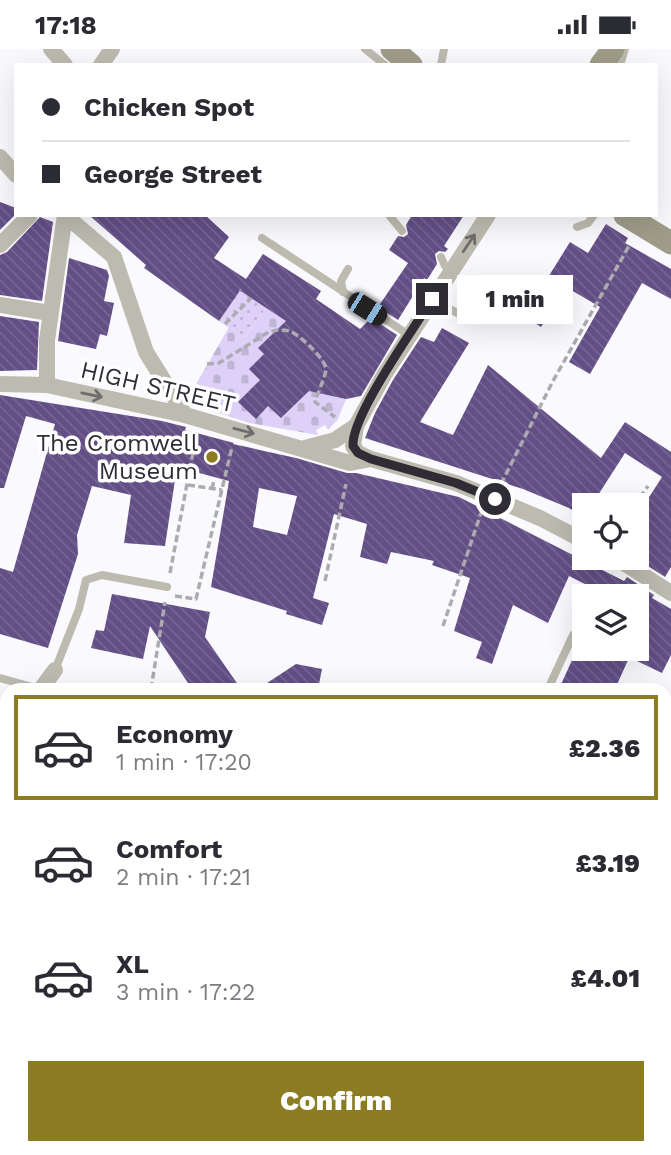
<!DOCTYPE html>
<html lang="en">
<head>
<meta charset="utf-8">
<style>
	:root { --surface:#fff; --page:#f2f2f3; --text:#2b2b33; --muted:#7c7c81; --line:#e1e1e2; --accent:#8c7c22 }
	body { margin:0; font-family:"Work Sans",sans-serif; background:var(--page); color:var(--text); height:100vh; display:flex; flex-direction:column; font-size:26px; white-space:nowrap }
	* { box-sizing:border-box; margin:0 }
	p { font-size:23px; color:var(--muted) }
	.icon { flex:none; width:38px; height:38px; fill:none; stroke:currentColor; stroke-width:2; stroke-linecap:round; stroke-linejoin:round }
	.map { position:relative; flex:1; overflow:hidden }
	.details { position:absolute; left:0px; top:634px; width:672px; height:472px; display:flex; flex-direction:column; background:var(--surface); border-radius:21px 21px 0 0; box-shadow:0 7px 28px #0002 }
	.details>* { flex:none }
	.guide { position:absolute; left:14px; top:14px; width:644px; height:154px; border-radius:0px; box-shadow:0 7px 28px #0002; display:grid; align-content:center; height:154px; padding:0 28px; background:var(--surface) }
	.fabs { position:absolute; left:572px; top:444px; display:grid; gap:14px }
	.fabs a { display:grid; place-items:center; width:77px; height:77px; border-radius:0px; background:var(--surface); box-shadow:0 7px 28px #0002; font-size:35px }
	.end { position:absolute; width:32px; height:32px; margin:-16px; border:9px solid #2f2c36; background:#fff; box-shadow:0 0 0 4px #fff }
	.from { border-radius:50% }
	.bubble { position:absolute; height:49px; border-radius:0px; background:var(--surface); box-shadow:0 7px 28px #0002; font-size:23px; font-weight:800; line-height:49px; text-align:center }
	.car { position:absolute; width:21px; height:42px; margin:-21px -10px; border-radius:9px; box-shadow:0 0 5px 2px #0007; background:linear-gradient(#222 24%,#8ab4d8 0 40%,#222 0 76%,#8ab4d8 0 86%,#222 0) }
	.guide b { display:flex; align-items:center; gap:24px; height:66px; font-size:26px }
	.guide b+b { border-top:2px solid var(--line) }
	.guide i { width:18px; height:18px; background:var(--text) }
	ul { padding:12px 0 0; list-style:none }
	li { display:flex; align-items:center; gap:21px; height:105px; margin:0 14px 10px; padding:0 14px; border:4px solid transparent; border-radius:0px }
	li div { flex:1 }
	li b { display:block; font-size:26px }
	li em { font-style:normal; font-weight:800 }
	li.active { border-color:var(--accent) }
	li>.icon { width:63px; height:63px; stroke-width:1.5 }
	.primary-button { display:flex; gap:14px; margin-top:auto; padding:14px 28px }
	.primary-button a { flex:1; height:80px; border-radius:0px; background:var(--accent); color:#fff; font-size:28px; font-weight:800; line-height:80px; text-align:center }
	.status { display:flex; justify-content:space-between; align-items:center; height:49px; padding:0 35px; background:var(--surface); direction:ltr }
	.status svg { height:19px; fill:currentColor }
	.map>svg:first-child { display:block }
</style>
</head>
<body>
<div class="status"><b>17:18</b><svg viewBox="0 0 49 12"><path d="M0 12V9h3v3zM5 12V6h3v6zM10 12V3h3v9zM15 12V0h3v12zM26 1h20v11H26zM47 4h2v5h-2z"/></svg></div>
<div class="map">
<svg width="671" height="1106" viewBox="0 0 671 1106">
	<defs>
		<pattern id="cemetery-stones" width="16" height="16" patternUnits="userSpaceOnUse" patternTransform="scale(1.75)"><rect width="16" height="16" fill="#ddd1f7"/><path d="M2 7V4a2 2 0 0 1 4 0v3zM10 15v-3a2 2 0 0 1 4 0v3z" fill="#beb4d4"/></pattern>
		<pattern id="garden-dots" width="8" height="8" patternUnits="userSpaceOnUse" patternTransform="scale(1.75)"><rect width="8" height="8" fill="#ddd1f7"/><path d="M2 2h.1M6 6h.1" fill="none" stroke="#beb4d4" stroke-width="1.8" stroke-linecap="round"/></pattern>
		<pattern id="building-back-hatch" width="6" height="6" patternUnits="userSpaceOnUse" patternTransform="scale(1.75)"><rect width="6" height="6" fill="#634e86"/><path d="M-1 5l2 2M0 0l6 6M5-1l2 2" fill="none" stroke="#766592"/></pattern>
	</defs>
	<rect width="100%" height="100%" fill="#faf9fe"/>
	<path fill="url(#cemetery-stones)" d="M266,258L333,303L325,345L346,350L338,370L328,381L325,376L316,381L318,386L249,374L190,354L187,351L229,278L245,289Z"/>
	<path fill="url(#garden-dots)" d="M239,241L266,258L245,289L219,272Z"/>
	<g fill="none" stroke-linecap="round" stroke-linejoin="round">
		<path stroke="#ab96d3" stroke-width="6" d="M118,1106L468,1105"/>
	</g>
	<g fill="url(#building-back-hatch)" fill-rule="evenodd">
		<path d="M0,153L16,159V165L0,181Z"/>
		<path d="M89,166H205L229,188L214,209L246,230L263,205L321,242L316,250L360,280L371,269L397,286L361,347L346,350L309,342L281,369L268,357L256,370L238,353L260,331L249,320L264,305L258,299L286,272L239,241L241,240L219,272L144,219L146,216Z"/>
		<path d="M412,166H464L444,197L448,200L445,203L439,202L435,205L437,215L427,231L424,229L398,271L378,258L408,214L389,201L398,187L404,188L408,185L406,176Z"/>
		<path d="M40,168L53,173L42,252L0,246V206L7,203Z"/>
		<path d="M606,175L628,189L625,194L671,220V250L642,234L590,325L569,313L600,258L566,238L541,278L524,267L570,193L588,204Z"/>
		<path d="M69,209L107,221L109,227L104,252L114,254L107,287L100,285L96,300L58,292Z"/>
		<path d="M0,267L39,273L37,321L0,322Z"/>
		<path d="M442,279L469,294L420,373L453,386L488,316L601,409L625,373L671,403V518L665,528L637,510V467L662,428L625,404L591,457H584V469L569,459L523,440L365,389L375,364L393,331L421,288L434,293Z"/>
		<path d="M0,346L162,372L186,378L185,381L234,394L233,395L296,409L347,424H356L459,448L624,532L627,528L654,546L652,549L671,560V606L662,624L637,612V548H596L599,542L569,527L548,574L513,556L492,615L476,609L482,593L454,582L470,529L432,516L434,512L391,503L387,515L360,508L367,475L334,465L313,549L329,554L322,576L286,565L287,562L211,538L229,432L177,418L165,497L124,494L131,446L92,437L77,486L78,505L48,599L0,585V519L13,523L55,375L26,367L4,439H0ZM259,439L297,447L287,486L253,478Z"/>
		<path d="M112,545L210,563L205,588L241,640H192L150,577L143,610L91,599L96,581L104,582Z"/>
		<path d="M577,600H633L615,640H559Z"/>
		<path d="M296,615L322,620L318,640H258Z"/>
	</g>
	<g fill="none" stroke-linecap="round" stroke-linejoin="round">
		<g stroke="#adabb2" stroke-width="3.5" stroke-dasharray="7 3.5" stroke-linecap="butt">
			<path d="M225,275L251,249"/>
			<path d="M207,315L219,314L267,284C274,281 281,280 289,282C298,284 327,311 326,321C324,331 318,343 315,353L335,368"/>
			<path d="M501,435L553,332L630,195"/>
			<path d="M188,436L222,441"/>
			<path d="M212,440L214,431"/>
			<path d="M634,457L648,437"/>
			<path d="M170,524L196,388"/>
			<path d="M325,532L346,435"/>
			<path d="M175,547L196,550L232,398"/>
			<path d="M443,577L481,464"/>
			<path d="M151,640L165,553"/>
			<path d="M551,1100L561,1106"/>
			<path d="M56,1106L57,1099"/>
		</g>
		<g stroke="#bdbbaf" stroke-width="8">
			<path d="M365,0L385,16"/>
			<path d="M441,16L444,0"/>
			<path d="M620,16L625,0"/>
			<path d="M389,166L402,182"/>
			<path d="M577,178L588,174L594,166"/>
			<path d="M262,189L409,286"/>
			<path d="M441,208L445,217L451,222"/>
			<path d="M343,243L341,232L348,220"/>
			<path d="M432,250L466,269"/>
			<path d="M55,621L79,560L86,531L102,526L167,538"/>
			<path d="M0,629L40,640"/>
			<path d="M548,640L573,586"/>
		</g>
		<g stroke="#bdbbaf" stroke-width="16">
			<path d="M51,0L65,16"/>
			<path d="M101,16L112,0"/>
			<path d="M0,108L16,126"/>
			<path d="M65,166L114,208L146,303L185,366"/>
			<path d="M488,166L384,326L356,377L353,397L358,404L371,410L456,434L540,469L584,492"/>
			<path d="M0,196L30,166"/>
			<path d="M0,256L50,264"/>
			<path d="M0,335L47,336L185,366L350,414L371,410"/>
			<path d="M47,336V291L65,166"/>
			<path d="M305,399L335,391L356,377"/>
			<path d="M616,509L671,544"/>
			<path d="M41,640L55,621"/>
			<path d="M665,704L671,690"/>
			<path d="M0,715L7,695"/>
			<path d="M532,1099L534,1106"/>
			<path d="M501,1106L507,1099"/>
		</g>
		<g stroke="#9f9c8a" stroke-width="23">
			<path d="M392,0L411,16"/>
			<path d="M601,16L613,0"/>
			<path d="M625,166L671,194"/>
		</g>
	</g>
	<defs><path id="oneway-shaft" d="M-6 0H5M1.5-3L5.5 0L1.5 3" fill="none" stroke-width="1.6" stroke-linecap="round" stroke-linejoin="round" transform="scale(1.75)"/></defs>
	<g stroke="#6f6c6c">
		<use href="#oneway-shaft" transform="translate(469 194) rotate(-56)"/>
		<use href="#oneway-shaft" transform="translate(92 346) rotate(12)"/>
		<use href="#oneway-shaft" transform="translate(244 382) rotate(15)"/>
	</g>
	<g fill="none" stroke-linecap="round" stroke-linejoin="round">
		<path stroke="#2f2c36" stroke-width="9" d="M432,250C414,280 351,367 353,397L358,404L371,410L456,434L495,450"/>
	</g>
	<circle fill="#8c7c22" stroke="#fff" stroke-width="2.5" cx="212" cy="408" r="7"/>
	<g text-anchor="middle" stroke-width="7" stroke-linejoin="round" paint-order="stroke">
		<g font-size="24" fill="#2f2c36" stroke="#fff">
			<text transform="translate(158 338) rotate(13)" y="8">HIGH STREET</text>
		</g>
		<g font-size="24" fill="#2f2c36" stroke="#fff" text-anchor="end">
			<text x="198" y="402">The Cromwell<tspan x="198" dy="28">Museum</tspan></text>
		</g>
	</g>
</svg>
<div class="fabs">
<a><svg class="icon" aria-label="locate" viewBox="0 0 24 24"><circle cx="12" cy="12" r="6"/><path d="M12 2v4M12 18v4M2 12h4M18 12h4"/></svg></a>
<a><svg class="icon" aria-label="layers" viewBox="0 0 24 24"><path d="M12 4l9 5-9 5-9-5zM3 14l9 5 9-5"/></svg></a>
</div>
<i class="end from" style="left:495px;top:450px"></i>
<i class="end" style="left:432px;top:250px"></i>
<div class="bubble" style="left:457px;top:226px;width:116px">1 min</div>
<i class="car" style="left:367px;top:260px;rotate:122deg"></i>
<div class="guide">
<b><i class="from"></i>Chicken Spot</b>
<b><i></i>George Street</b>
</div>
<section class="details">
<ul>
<li class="active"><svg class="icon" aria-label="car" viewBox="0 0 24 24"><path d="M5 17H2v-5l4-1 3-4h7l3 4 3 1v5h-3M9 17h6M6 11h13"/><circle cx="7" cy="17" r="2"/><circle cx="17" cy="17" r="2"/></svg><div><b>Economy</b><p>1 min · 17:20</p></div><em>£2.36</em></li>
<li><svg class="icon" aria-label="car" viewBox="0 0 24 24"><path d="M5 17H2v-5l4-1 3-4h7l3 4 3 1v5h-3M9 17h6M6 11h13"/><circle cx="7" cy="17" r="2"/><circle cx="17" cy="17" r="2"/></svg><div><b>Comfort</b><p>2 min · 17:21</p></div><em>£3.19</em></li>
<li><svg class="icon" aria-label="car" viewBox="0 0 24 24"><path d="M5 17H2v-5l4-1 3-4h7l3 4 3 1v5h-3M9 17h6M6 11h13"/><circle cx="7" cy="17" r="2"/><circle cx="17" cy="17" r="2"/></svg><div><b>XL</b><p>3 min · 17:22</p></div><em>£4.01</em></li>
</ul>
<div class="primary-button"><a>Confirm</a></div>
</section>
</div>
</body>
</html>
